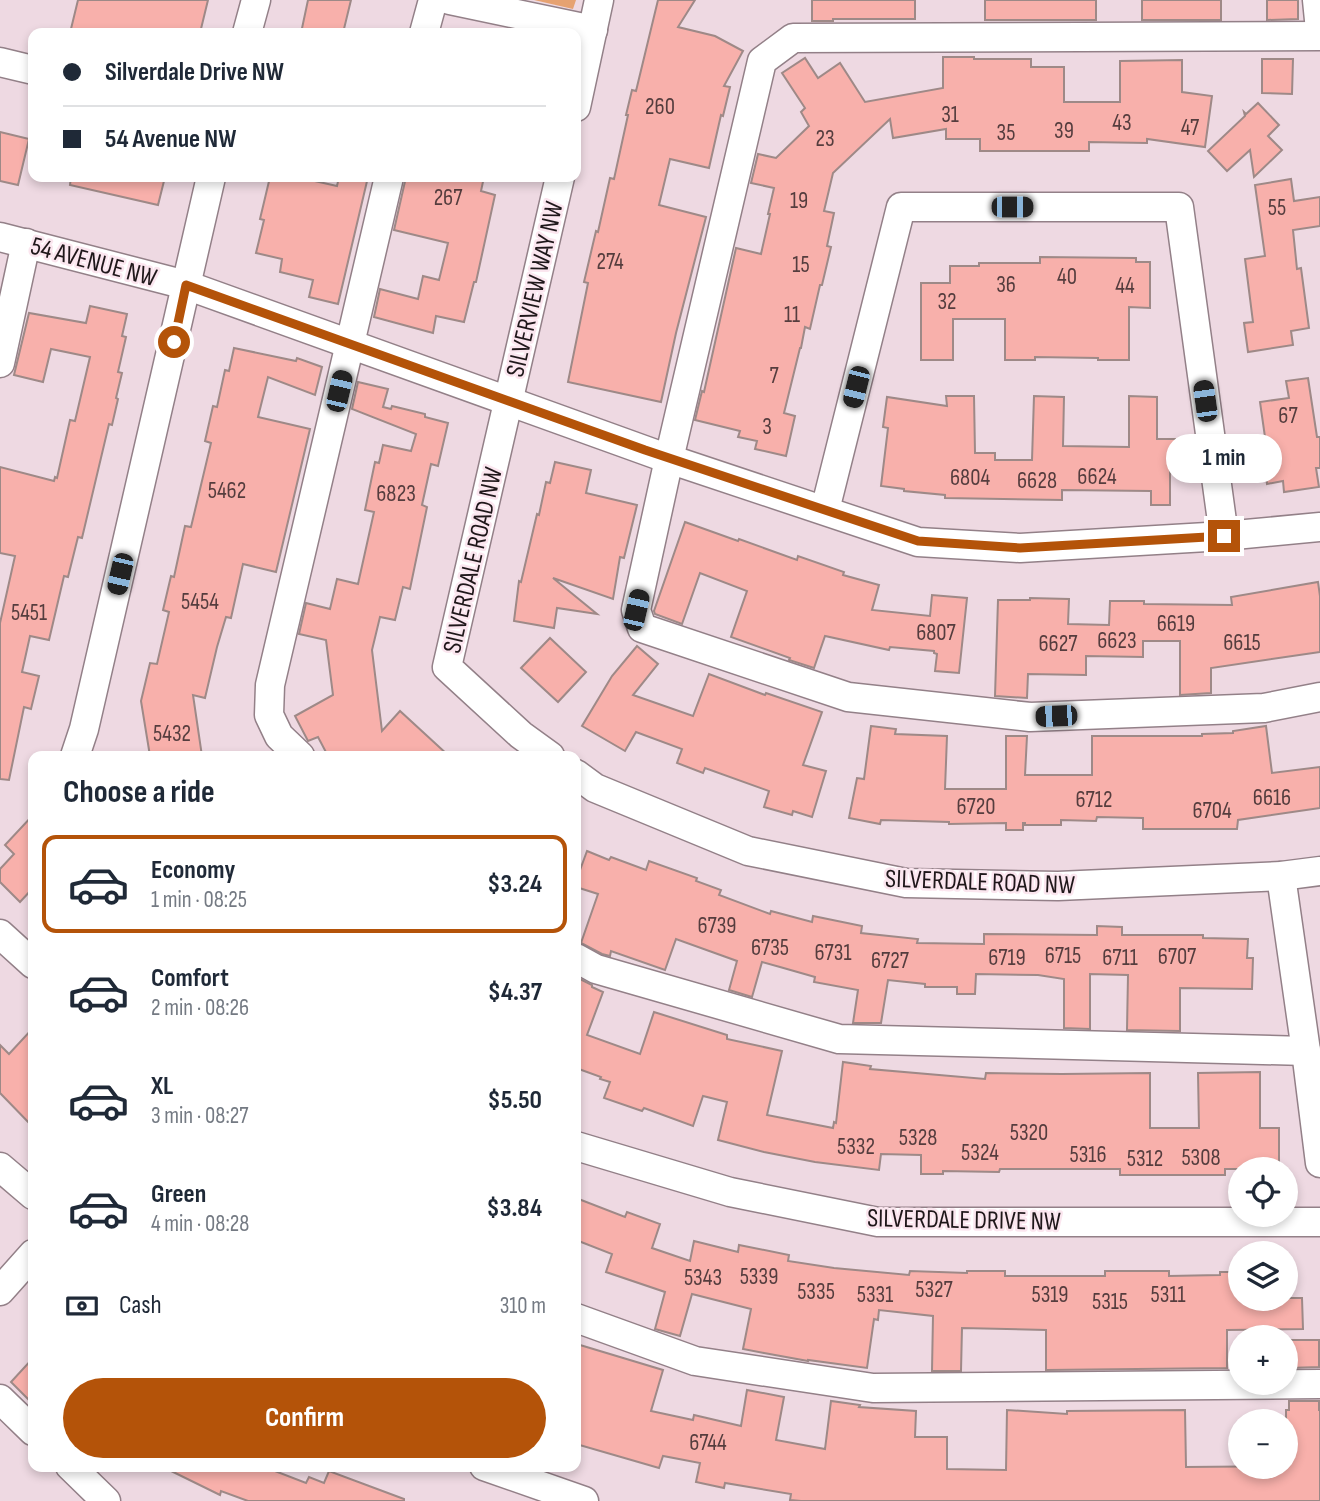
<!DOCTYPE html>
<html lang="en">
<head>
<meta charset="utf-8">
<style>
	:root { --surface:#fff; --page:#f2f2f3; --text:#1f2937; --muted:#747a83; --line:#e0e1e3; --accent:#b45309 }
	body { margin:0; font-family:"Sofia Sans Condensed",sans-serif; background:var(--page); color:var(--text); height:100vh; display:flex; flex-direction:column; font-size:26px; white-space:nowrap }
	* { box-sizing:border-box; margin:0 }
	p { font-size:23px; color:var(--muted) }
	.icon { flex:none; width:38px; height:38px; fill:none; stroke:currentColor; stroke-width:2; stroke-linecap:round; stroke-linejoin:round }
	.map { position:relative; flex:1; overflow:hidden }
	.drawer { position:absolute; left:28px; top:751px; width:553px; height:721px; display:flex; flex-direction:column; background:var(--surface); border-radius:14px; box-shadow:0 4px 10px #0003 }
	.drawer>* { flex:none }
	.banner { position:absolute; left:28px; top:28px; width:553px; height:154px; border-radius:14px; box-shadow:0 4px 10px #0003; display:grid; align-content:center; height:154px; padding:0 35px; background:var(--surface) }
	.tools { position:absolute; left:1228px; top:1157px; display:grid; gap:14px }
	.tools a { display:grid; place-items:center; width:70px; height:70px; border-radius:50%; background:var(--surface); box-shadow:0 4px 10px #0003; font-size:35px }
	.end { position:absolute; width:32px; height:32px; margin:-16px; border:9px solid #b45309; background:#fff; box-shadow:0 0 0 4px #fff }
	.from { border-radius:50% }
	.bubble { position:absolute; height:49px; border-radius:24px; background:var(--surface); box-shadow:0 4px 10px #0003; font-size:23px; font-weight:700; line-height:49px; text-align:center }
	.car { position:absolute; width:21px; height:42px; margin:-21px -10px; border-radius:9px; box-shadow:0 0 5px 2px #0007; background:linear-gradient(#222 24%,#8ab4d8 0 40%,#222 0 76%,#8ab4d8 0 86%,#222 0) }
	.banner b { display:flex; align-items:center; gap:24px; height:66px; font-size:26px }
	.banner b+b { border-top:2px solid var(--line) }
	.banner i { width:18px; height:18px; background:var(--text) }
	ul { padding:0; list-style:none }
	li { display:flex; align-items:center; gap:21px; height:98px; margin:0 14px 10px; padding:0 21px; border:4px solid transparent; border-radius:14px }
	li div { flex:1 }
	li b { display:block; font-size:26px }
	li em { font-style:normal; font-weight:700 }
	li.active { border-color:var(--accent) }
	li>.icon { width:63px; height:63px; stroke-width:1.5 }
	h2 { padding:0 35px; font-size:32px; line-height:84px }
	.pay { display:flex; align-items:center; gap:18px; height:77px; padding:0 35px; font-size:26px }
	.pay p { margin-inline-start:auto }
	.button { display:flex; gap:14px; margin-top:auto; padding:14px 35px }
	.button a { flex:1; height:80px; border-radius:42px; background:var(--accent); color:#fff; font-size:28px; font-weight:700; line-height:80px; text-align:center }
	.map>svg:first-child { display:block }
</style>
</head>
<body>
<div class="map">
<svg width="1320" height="1501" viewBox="0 0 1320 1501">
	<rect width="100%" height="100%" fill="#eed9e2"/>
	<path fill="#e6a271" d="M534,0H576L573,9Z"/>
	<g fill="#f8b0ab" stroke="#9e8987" stroke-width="2">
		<path d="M78,0H208L200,33H70Z"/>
		<path d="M308,0H351L343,33H301Z"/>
		<path d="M658,0H695L678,27L715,36L743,51L724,86L730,87L723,116L721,115L709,168L670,159L659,205L706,217L676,333L661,402L568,382L588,283L584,282L596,231L598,232L610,178L614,179L628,115H626L632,90L636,91Z"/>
		<path d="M812,0H915V19H833V21H812Z"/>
		<rect x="985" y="0" width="111" height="20"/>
		<rect x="1142" y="0" width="79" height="20"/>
		<path d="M1267,0H1298V19L1267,20Z"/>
		<path d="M943,57H974V59H1031V67H1064V102H1120V61L1182,60V92L1212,96L1205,147L1147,139V143L1089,142V151H980V139H946V129L893,138L890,119L833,173L824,211L834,213L827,246L831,247L822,285H820L810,329L805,327L801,348H800L784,413L795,416L786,456L755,449L757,441L738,437L740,431L695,420L702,391L704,392L736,248L761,254L770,214H768L774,188L751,183L758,154L776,158L809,126L801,112L805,108L782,73L805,58L818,78L840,63L865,102L943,88Z"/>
		<path d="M1262,59H1293L1292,94L1262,93Z"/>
		<path d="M1258,103L1279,125L1268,136L1282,150L1254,177L1250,150L1227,171L1208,151L1245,116L1244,112L1246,114Z"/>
		<path d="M0,132L29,139L18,185L0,181Z"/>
		<path d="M71,177H165L158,205L70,185Z"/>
		<path d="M270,177H297L337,186L339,177H368L338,304L309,297L313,280L280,272L282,259L256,253L264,220L260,219Z"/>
		<path d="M406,177H484L481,191L495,195L476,282H474L464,322L436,316L433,333L374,317L380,289L418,299L423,276L439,280L448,243L394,230Z"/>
		<path d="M1291,179L1294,201L1320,197V226L1293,230L1297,269L1301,268L1309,328L1291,331L1293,345L1248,352L1244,323L1253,322L1245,259L1265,256L1255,185Z"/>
		<path d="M1040,257L1136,258V262H1150V308L1129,307V360H1098V358L1035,357V360H1005V319H953V360H921V283H950V266H979V263H1040Z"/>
		<path d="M90,306L127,314L122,336L126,337L118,372L122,373L116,398L118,399L112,425L109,424L82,538L78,537L68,577L64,576L49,640L30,636L22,672L39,676L31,709L24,707L9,780L0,779V623L15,556L0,553V467L54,481L55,477L57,478L70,420L75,421L90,357L51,349L43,382L14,375L29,313L86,323Z"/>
		<path d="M234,348L296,361L297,358L322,367L315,395L268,377L258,417L310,429L276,572L243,564L231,618L226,617L217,647L205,698L193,695L202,756H150L141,701L150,663L157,664L169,612L163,610L171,576L174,577L185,526L191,527L211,443L205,441L213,406L217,407L225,370L229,371Z"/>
		<path d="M1308,378L1317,437H1320V468H1316L1319,487L1284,492L1283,481L1267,484L1262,445L1266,444L1260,402L1289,398L1286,381Z"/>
		<path d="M358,382L388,389L383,407L391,409L392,406L425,414V417L448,423L438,466L431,464L422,505L427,507L410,589L403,587L395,620L380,617L372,650L382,731L400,711L449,756H328L318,737L308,741L295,716L333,695L326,640L299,634L306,603L330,609L337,579L358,584L374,512L365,510L375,462L379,463L383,445L411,451L416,434L352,409Z"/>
		<path d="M946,396H974L975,453H995V460H1032L1034,396L1064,397L1063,446L1129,447V396L1157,397V439H1175V465H1170V505H1151V491L1062,490V500L945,498V495L904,491V489L881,486L888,428L883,427L887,397L947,406Z"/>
		<path d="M555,462L591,470L586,493L637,505L624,558L620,557L613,599L553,578L597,614L557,608L554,628L514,621L519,581L521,582L537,514L539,515L546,482L550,483Z"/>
		<path d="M685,522L738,541L739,539L797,560L798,556L844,572L843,575L879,585L872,610L930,616L932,595L967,598L959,673L935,671L937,654L934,653V651L890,647L889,650L825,636L814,668L789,660L790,658L731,637L747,591L700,573L682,624L655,614L654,611Z"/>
		<path d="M1318,582L1320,596V652L1211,668V693L1180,695V641H1143V657L1086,656V675L1028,674L1027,698L995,696L998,600H1030V598L1069,599L1068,624L1109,625L1110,601H1144V604L1232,605L1231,597Z"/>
		<path d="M550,638L586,672L558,702L521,668Z"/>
		<path d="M637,646L658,664L633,695L693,716L709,674L765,695L766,693L822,712L803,765L826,771L812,817L793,811L792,815L764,807L769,791L705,768L703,773L677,763L682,749L636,732L625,751L582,726L612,676Z"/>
		<path d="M871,726L896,729L895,734L947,736L945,789H1006V736H1027L1025,775H1092V736H1202V734L1233,733V731L1266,726L1272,773L1320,767V808L1238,820L1237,829H1143V818L1097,817L1096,821L1061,820V825H1025V823H1023V830H1006V823L949,824V822L881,820L880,824L849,818L857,778L864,779Z"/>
		<path d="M33,815V888L20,902L0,882V869L14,854L5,845Z"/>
		<path d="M587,851L609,860L611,857L646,870L649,861L697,878L696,881L721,890L719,895L770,914L771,911L812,922L813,916L862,926L861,933L918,939L917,943L984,944V934L1097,935V926L1122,927V935H1203V938L1248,939L1247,958H1253L1252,989L1180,988V1031L1127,1030L1128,975L1090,974V1029L1064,1028V979L1038,975L976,974L975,994H957V987H925V984L888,980L881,1023H853L858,990L814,982L815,977L780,967L762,962L752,997L729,990L737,961L676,939L665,970L611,951L610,956L602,954L581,943L598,894L576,887V881Z"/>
		<path d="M576,977L592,985V987L603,992L587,1035L640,1054L654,1012L727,1035V1039L782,1051L767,1115L833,1128L834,1122L836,1123L843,1062L871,1066L870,1069L985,1079L986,1073L1062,1074L1150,1073V1128H1199L1198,1073L1260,1072V1128H1279V1164H1258V1169H1225V1175H1120V1169H1000L999,1172L943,1171V1174H921V1155L881,1154L879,1170L815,1162L764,1152L718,1140L727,1102L703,1096L693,1126L644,1108L642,1111L604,1098L610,1082L600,1079L601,1077L576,1068Z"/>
		<path d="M33,1028V1127L0,1093V1045L9,1054Z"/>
		<path d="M576,1198L625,1217L627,1212L660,1224L652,1248L690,1261L694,1241L738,1252L739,1245L789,1255L788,1261L834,1268L909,1275L910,1271L967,1273V1271H1005V1276H1105V1271H1169V1276L1220,1275V1272H1241V1298H1302L1303,1329L1227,1330V1368L1046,1370V1330L962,1328L961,1371H932L933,1316L879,1310L878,1320L874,1319L867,1368L808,1360V1361L764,1353L743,1349L751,1309L692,1294L680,1336L655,1329L665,1292L606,1272L612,1254L576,1240Z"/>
		<path d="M1289,1340H1319V1367L1289,1368Z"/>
		<path d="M580,1345L663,1370L651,1411L693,1420L694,1415L741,1426L747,1390L784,1397L776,1440L825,1449L831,1401L860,1405L859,1407L916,1411L915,1437H947V1469L1006,1470L1007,1410L1067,1414V1411L1185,1410L1186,1467L1286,1466V1410H1289V1401H1319V1410H1320V1501H801L790,1500L791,1494L725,1483L724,1488L696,1482L700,1463L663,1456L659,1468L576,1444V1358Z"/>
		<path d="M33,1358V1404L11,1382Z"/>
		<path d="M161,1466H262L306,1483L309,1477L324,1483L329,1471L404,1499V1501H248L221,1491L220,1495Z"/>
	</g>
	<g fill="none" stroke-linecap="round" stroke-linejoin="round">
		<defs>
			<g id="minor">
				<path d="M450,0L593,30"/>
				<path d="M1317,0L1320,30"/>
				<path d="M247,33L256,0"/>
				<path d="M424,33L433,0"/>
				<path d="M1320,36L793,38L762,61L669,459L636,610L642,628L848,697L1030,717L1264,708L1320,697"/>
				<path d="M0,62L33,70"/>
				<path d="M576,107L599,0"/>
				<path d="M0,237L186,285L669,459L918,542L1020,548L1224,536L1320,527"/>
				<path d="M0,363L26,243"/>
				<path d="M825,510L901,207H1179L1224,536"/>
				<path d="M75,756L84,729L211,177"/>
				<path d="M300,756L279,736L269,715L270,685L389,177"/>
				<path d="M550,756L521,735L447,667L560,177"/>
				<path d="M576,774L595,788L748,851L906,883L1058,886L1281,876L1320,871"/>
				<path d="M1281,876L1306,1051L1320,1163"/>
				<path d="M0,934L33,964"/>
				<path d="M576,958L596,969L839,1039L1306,1051"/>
				<path d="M576,1146L730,1192L878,1222H1320"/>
				<path d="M0,1167L33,1195"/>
				<path d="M0,1291L33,1254"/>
				<path d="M576,1318L695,1361L873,1388L1320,1384"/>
				<path d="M0,1399L33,1431"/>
				<path d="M70,1466L106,1501"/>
				<path d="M484,1466L584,1501"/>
			</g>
		</defs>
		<use href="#minor" stroke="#938088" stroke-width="31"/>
		<use href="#minor" stroke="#fff" stroke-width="28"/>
	</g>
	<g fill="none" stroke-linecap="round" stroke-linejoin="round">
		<path stroke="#b45309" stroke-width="9" d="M174,342L186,285L645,450L918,541L1020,548L1224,536"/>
	</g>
	<g text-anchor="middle" stroke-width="5" stroke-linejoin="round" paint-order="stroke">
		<g font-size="23" fill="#553d3e">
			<text x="660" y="114">260</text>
			<text x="950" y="122">31</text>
			<text x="1122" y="130">43</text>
			<text x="1190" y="135">47</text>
			<text x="1064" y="138">39</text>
			<text x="1006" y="140">35</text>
			<text x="825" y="146">23</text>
			<text x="448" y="205">267</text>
			<text x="799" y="208">19</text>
			<text x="1277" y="215">55</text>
			<text x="610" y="269">274</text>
			<text x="801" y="272">15</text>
			<text x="1067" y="284">40</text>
			<text x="1006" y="292">36</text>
			<text x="1125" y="293">44</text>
			<text x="947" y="309">32</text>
			<text x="792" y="322">11</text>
			<text x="774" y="383">7</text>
			<text x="1288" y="423">67</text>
			<text x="767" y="434">3</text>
			<text x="1097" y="484">6624</text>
			<text x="970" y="485">6804</text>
			<text x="1037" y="488">6628</text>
			<text x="227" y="498">5462</text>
			<text x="396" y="501">6823</text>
			<text x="200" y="609">5454</text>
			<text x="29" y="620">5451</text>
			<text x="1176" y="631">6619</text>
			<text x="936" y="640">6807</text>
			<text x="1117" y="648">6623</text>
			<text x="1242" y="650">6615</text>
			<text x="1058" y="651">6627</text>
			<text x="172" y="741">5432</text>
			<text x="1272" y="805">6616</text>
			<text x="1094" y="807">6712</text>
			<text x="976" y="814">6720</text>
			<text x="1212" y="818">6704</text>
			<text x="717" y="933">6739</text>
			<text x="770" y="955">6735</text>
			<text x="833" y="960">6731</text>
			<text x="1063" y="963">6715</text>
			<text x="1177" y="964">6707</text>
			<text x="1007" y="965">6719</text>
			<text x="1120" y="965">6711</text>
			<text x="890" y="968">6727</text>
			<text x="1029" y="1140">5320</text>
			<text x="918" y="1145">5328</text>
			<text x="856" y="1154">5332</text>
			<text x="980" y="1160">5324</text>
			<text x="1088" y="1162">5316</text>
			<text x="1201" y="1165">5308</text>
			<text x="1145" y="1166">5312</text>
			<text x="759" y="1284">5339</text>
			<text x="703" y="1285">5343</text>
			<text x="934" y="1297">5327</text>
			<text x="816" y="1299">5335</text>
			<text x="875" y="1302">5331</text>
			<text x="1050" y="1302">5319</text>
			<text x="1168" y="1302">5311</text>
			<text x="1110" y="1309">5315</text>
			<text x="708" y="1450">6744</text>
		</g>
		<g font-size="26" fill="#1f171a" stroke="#fbe6ef">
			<text transform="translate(94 261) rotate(15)" y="9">54 AVENUE NW</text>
			<text transform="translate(534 289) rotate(-77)" y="9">SILVERVIEW WAY NW</text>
			<text transform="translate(472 560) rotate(-77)" y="9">SILVERDALE ROAD NW</text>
			<text transform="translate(980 881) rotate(2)" y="9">SILVERDALE ROAD NW</text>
			<text transform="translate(964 1219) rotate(1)" y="9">SILVERDALE DRIVE NW</text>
		</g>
	</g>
</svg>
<div class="tools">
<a><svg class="icon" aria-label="locate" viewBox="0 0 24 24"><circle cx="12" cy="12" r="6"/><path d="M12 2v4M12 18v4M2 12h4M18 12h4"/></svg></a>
<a><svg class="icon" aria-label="layers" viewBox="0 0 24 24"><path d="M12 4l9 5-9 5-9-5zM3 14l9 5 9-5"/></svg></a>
<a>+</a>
<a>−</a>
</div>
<i class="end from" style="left:174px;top:342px"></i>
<i class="end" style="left:1224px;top:536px"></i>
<div class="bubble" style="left:1166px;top:434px;width:116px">1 min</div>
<i class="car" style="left:1012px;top:207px;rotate:90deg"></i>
<i class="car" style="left:856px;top:387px;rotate:194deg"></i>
<i class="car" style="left:339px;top:391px;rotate:13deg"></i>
<i class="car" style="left:1205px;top:401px;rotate:352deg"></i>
<i class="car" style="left:120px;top:574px;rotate:193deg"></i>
<i class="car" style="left:636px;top:610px;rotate:13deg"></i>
<i class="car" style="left:1056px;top:716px;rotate:268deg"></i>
<div class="banner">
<b><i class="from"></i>Silverdale Drive NW</b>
<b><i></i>54 Avenue NW</b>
</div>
<section class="drawer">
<h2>Choose a ride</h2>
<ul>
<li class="active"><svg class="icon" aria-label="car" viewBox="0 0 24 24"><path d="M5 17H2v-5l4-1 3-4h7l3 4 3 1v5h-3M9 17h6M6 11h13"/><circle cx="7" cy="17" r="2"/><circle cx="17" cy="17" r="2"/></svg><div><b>Economy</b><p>1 min · 08:25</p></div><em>$3.24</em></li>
<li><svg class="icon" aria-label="car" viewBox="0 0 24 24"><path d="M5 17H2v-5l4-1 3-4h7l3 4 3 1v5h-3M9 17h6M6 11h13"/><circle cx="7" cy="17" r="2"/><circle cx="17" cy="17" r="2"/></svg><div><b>Comfort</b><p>2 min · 08:26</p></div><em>$4.37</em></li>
<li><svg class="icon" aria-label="car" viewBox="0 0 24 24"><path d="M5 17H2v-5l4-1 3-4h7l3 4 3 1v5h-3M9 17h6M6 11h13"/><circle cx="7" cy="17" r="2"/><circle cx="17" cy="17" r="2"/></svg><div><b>XL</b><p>3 min · 08:27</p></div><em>$5.50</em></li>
<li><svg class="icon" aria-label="car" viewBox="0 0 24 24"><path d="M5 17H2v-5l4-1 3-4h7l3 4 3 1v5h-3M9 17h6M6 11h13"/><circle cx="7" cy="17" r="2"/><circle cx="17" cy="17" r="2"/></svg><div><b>Green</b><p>4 min · 08:28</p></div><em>$3.84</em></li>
</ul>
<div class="pay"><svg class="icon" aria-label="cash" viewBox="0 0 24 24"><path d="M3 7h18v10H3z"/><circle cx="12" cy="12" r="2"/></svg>Cash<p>310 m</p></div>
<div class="button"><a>Confirm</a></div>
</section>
</div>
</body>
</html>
